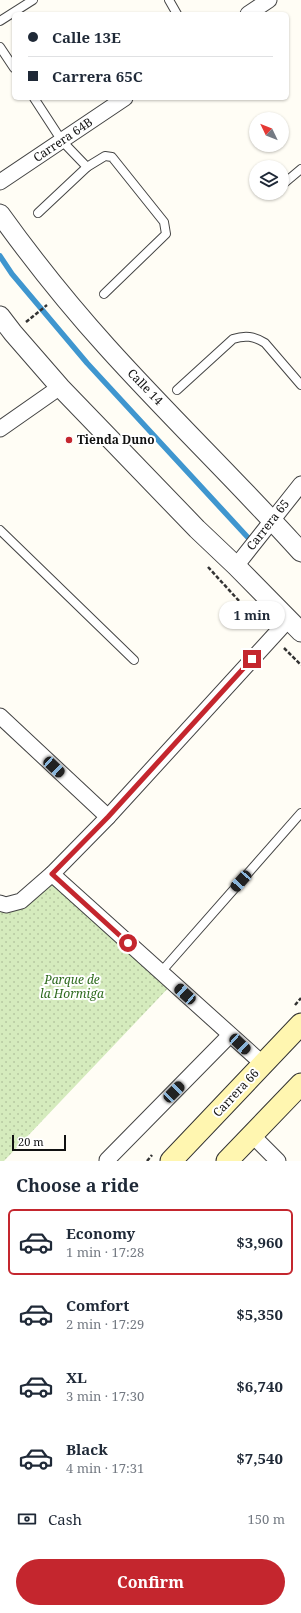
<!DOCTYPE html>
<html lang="en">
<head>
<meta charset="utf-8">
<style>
	:root { --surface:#fff; --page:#f6f6f7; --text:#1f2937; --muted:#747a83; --line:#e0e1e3; --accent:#c4262e }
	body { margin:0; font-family:"Noto Serif",serif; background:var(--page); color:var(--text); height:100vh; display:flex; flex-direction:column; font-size:15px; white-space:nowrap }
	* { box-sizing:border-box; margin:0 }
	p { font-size:13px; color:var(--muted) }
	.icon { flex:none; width:22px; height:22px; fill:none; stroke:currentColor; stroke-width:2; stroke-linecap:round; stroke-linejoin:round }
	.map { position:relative; height:1161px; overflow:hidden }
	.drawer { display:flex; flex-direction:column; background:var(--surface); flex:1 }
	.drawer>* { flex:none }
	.banner { position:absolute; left:12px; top:12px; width:277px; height:88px; border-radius:6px; box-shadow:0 1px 3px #0004; display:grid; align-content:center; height:88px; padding:0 16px; background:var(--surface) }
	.needle { width:26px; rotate:313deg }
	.controls { position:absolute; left:249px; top:112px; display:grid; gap:8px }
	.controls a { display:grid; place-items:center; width:40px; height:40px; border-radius:50%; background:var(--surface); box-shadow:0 1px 3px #0004; font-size:20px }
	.scale { position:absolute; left:12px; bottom:10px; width:54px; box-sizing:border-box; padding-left:4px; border:2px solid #111; border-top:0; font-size:11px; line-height:14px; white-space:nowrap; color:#111; -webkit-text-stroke:3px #fff; paint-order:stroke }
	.end { position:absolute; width:18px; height:18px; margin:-9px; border:5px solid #c4262e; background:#fff; box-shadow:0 0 0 2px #fff }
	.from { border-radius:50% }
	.bubble { position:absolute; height:28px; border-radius:14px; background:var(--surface); box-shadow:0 1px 3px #0004; font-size:13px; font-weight:700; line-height:28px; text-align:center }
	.car { position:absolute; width:12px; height:24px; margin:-12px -6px; border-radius:5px; box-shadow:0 0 3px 1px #0007; background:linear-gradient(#222 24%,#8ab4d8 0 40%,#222 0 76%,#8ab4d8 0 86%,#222 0) }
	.banner b { display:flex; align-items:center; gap:14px; height:38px; font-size:15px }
	.banner b+b { border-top:1px solid var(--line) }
	.banner i { width:10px; height:10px; background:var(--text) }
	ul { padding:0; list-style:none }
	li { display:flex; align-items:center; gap:12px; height:66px; margin:0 8px 6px; padding:0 8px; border:2px solid transparent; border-radius:6px }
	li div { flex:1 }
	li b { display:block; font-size:15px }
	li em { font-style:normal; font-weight:700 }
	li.current { border-color:var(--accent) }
	li>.icon { width:36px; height:36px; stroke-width:1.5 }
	h2 { padding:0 16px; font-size:18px; line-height:48px }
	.pay { display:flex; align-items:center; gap:10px; height:44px; padding:0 16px; font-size:15px }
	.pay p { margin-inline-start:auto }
	.action { display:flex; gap:8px; margin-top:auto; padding:8px 16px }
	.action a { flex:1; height:46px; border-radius:24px; background:var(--accent); color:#fff; font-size:16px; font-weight:700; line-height:46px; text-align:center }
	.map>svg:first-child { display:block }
</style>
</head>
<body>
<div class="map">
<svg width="301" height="1161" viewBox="0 0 301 1161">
	<defs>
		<pattern id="green-dots" width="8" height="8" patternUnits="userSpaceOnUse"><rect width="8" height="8" fill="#d5ebbd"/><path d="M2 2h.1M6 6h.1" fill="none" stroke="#b6c8a1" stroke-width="1.8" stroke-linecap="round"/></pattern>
	</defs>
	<rect width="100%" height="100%" fill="#fffdf5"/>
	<path fill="url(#green-dots)" d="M52,874L173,983L4,1161H0V903L6,905Z"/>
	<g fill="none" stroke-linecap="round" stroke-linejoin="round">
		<path stroke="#3f96cf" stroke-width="5.5" d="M0,256L12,274L87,363L253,543"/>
		<defs>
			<g id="service">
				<path d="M169,0L177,14"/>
				<path d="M0,21L33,0"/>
				<path d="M0,47L14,68"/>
				<path d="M34,98L62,141L87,167L105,156L112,157L164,222L166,234L104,294"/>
				<path d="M282,185L301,169"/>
				<path d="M38,213L87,167"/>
				<path d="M177,390L233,339C245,335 254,336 265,343L301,385"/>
				<path d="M0,530L134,660"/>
				<path d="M161,972L301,813"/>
			</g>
			<g id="minor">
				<path d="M248,14L269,0"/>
				<path d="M0,182L125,98"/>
				<path d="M0,429L60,387"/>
				<path d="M236,566L301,484"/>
				<path d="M0,716L108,817"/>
				<path d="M52,874L263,1064"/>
				<path d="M0,903L6,905L21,901L52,874L108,817L289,619"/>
				<path d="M252,1135L278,1161"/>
				<path d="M107,1160L230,1035"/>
			</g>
			<g id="tertiary">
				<path d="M0,214C33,260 69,305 107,347C170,417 238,482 301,552"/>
				<path d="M0,316L13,333L60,387L197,529L236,566L301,632"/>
			</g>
			<g id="secondary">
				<path d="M171,1161L301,1024"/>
				<path d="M227,1161L301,1084"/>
			</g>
		</defs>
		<use href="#service" stroke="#444" stroke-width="10"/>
		<use href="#minor" stroke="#444" stroke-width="17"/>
		<use href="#tertiary" stroke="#444" stroke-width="21"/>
		<use href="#secondary" stroke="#333" stroke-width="23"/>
		<g stroke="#333" stroke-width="2.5" stroke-dasharray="4 2" stroke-linecap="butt">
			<path d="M26,322L47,305"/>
			<path d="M208,567L261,625"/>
			<path d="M284,648L301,665"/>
			<path d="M295,1005L301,998"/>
			<path d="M147,1161L152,1155"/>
		</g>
		<use href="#service" stroke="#fff" stroke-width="8"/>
		<use href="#minor" stroke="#fff" stroke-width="15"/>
		<use href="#tertiary" stroke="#fff" stroke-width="19"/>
		<use href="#secondary" stroke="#fff6b0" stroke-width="21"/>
	</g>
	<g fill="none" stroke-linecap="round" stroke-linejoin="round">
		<path stroke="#c4262e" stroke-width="5" d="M128,943L52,874L108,817L252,659"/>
	</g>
	<circle fill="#c4262e" stroke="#fff" stroke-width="1.5" cx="69" cy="440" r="4"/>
	<g text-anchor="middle" stroke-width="4" stroke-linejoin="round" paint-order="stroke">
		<g font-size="12" fill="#111" stroke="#fff">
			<text transform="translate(63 140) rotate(-34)" y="4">Carrera 64B</text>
			<text transform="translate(145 387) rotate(46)" y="4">Calle 14</text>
			<text transform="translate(268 525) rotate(-52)" y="4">Carrera 65</text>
			<text transform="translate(236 1093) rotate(-47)" y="4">Carrera 66</text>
		</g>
		<g font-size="12" font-weight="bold" fill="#111" stroke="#fff" text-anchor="start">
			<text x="77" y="444">Tienda Duno</text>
		</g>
		<g font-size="12" font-style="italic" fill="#2f6b1f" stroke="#fff">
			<text x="72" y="984">Parque de<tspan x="72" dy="14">la Hormiga</tspan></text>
		</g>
	</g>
</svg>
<div class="controls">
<a><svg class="needle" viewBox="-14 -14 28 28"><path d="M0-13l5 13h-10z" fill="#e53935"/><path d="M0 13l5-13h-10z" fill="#747a83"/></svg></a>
<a><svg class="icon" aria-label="layers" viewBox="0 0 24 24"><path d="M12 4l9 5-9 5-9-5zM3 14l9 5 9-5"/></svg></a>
</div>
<div class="scale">20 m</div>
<i class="end from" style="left:128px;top:943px"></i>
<i class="end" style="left:252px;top:659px"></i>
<div class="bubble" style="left:219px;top:601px;width:66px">1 min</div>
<i class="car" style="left:54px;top:767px;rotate:133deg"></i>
<i class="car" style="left:241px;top:881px;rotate:222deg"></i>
<i class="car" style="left:185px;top:994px;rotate:312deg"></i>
<i class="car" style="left:240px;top:1044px;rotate:133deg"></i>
<i class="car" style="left:174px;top:1092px;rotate:45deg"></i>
<div class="banner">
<b><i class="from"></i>Calle 13E</b>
<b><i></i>Carrera 65C</b>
</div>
</div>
<section class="drawer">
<h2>Choose a ride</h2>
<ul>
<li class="current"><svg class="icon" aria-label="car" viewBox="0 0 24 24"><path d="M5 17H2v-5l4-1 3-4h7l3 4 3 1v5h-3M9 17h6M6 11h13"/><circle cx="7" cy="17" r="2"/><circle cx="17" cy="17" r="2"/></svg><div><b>Economy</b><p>1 min · 17:28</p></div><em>$3,960</em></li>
<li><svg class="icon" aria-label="car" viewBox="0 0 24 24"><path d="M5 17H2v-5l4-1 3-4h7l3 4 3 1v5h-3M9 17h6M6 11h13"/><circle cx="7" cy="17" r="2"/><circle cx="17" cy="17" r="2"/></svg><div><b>Comfort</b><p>2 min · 17:29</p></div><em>$5,350</em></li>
<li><svg class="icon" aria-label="car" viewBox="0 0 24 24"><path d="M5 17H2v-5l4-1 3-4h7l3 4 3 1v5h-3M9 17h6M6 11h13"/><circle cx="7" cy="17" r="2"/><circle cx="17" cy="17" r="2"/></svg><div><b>XL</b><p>3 min · 17:30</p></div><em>$6,740</em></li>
<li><svg class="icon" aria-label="car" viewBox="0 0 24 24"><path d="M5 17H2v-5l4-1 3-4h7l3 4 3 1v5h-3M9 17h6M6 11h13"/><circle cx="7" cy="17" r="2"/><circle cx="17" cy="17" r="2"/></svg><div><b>Black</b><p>4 min · 17:31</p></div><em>$7,540</em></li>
</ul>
<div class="pay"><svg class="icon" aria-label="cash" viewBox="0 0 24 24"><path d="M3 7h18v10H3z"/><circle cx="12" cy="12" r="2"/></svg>Cash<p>150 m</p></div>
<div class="action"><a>Confirm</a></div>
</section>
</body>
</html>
